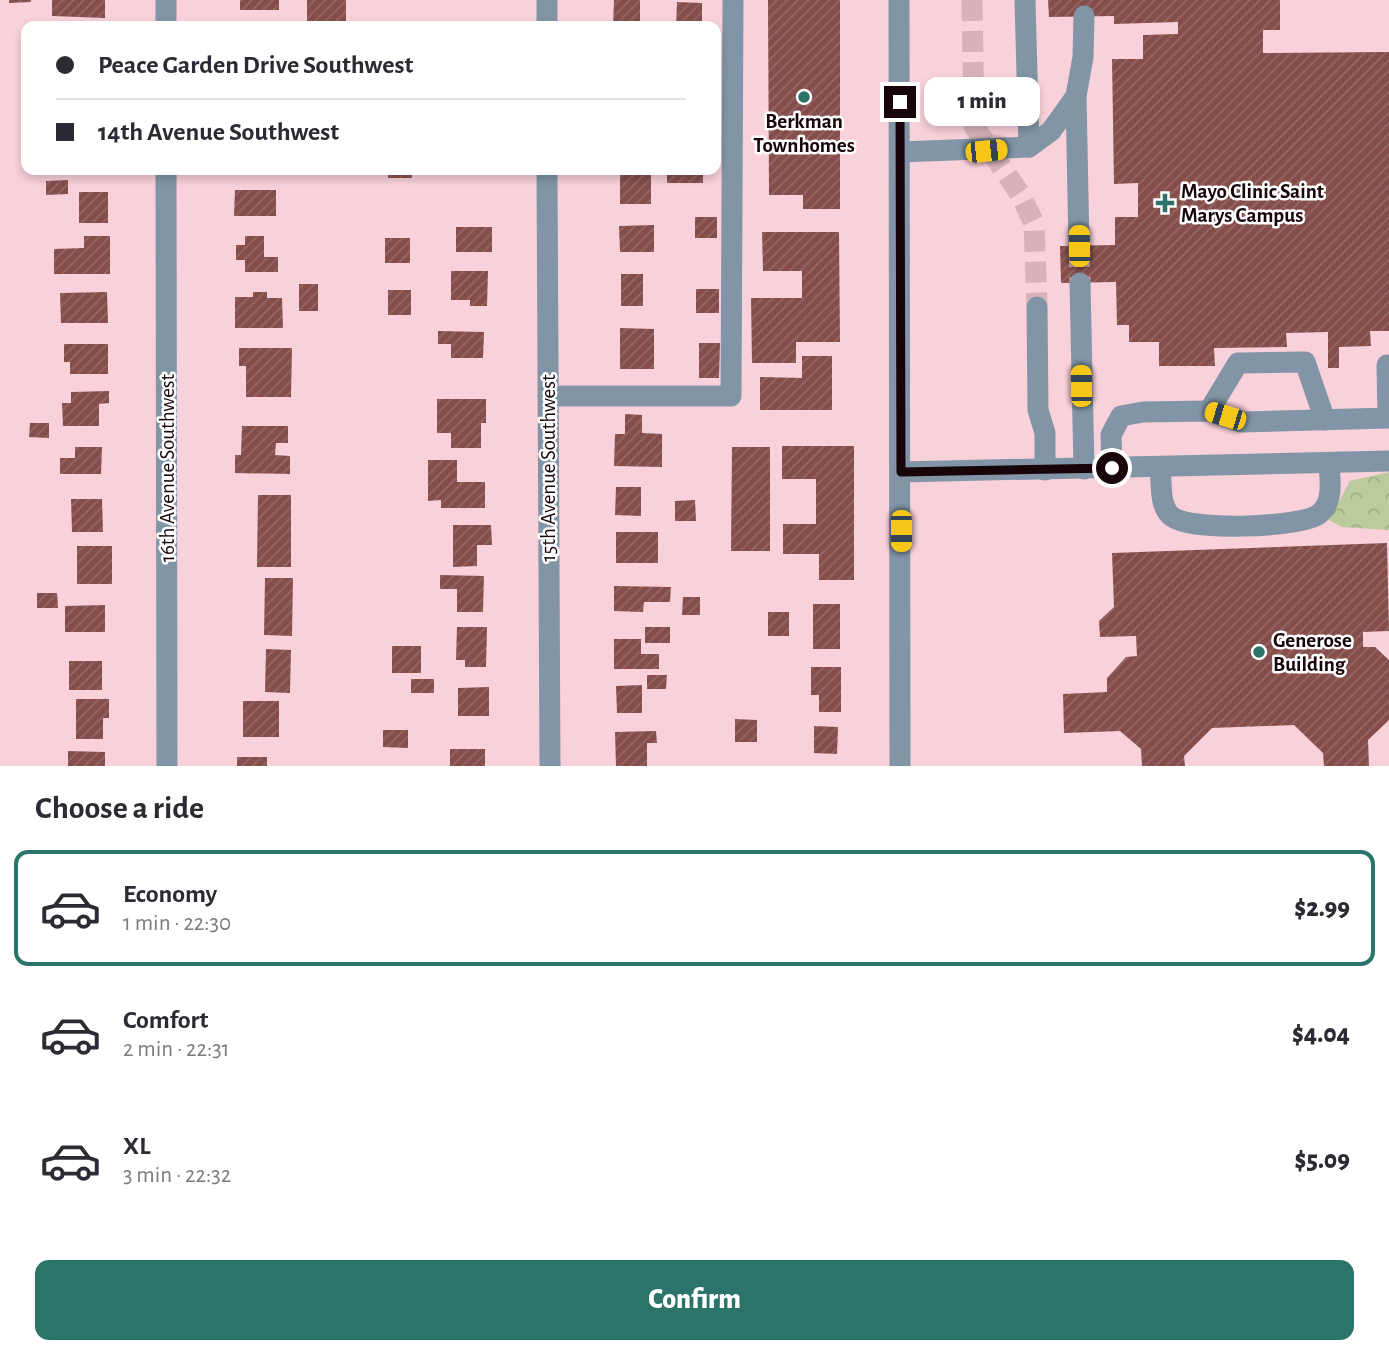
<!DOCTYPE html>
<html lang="en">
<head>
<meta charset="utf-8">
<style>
	:root { --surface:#fff; --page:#f7f7f7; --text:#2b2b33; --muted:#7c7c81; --line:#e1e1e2; --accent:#2c7369 }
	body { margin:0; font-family:"Alegreya Sans",sans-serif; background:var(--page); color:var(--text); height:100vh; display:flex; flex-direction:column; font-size:26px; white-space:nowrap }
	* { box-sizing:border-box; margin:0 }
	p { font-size:23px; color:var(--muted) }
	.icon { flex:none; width:38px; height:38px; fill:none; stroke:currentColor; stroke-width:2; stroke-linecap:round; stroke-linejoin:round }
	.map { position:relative; height:766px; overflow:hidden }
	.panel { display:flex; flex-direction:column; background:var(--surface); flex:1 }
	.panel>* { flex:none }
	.top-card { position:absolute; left:21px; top:21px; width:700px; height:154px; border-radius:14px; box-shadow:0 4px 10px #0003; display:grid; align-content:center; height:154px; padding:0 35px; background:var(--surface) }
	.end { position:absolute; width:32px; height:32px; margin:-16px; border:9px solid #18050a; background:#fff; box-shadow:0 0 0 4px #fff }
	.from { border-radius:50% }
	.bubble { position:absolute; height:49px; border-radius:14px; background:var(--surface); box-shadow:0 4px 10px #0003; font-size:23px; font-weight:800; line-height:49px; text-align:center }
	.car { position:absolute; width:21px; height:42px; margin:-21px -10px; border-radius:9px; box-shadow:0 0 5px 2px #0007; background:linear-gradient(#f5c518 24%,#345 0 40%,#f5c518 0 76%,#345 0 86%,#f5c518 0) }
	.top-card b { display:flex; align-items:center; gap:24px; height:66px; font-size:26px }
	.top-card b+b { border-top:2px solid var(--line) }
	.top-card i { width:18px; height:18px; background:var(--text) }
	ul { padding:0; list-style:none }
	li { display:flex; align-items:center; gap:21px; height:116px; margin:0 14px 10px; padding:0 21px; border:4px solid transparent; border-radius:14px }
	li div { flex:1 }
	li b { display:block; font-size:26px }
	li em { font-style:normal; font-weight:800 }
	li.current { border-color:var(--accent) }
	li>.icon { width:63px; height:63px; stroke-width:1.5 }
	h2 { padding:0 35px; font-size:32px; line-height:84px }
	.button { display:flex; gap:14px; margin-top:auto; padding:14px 35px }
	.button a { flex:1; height:80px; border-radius:14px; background:var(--accent); color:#fff; font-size:28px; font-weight:800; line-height:80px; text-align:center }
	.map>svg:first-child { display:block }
</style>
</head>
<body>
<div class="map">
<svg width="1389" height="766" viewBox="0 0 1389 766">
	<defs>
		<pattern id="forest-crowns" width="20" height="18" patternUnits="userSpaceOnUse" patternTransform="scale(1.75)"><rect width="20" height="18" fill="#bbcb9d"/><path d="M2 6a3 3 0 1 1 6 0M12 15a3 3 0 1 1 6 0" fill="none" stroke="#a0ad86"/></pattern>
		<pattern id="building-hatch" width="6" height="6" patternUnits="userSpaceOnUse" patternTransform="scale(1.75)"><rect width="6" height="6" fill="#864e4b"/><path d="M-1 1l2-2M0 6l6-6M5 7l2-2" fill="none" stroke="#936866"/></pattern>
	</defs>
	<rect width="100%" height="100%" fill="#f9d1da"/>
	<path fill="url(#forest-crowns)" d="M1389,472V530L1342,527L1329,520L1350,481Z"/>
	<g fill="url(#building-hatch)">
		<path d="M9,0H31V2L9,3Z"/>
		<path d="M52,0H105V18L52,16Z"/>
		<rect x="240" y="0" width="39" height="10"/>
		<rect x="307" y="0" width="39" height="21"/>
		<path d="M614,0H640V26H613Z"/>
		<path d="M768,0H840V209H803V195H769Z"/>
		<path d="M1048,0H1280V30H1263V53L1389,52V331H1370L1371,346L1339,347V368H1328V332L1286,333L1287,347L1214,348L1215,366H1159V342H1129V325H1117L1116,282L1061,283L1060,246L1115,245V217H1138V183L1114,184L1112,59H1143V35L1178,34V22L1114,24V16L1049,17Z"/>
		<path d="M677,2L702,3V26H676Z"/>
		<rect x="388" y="170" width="24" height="8"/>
		<rect x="667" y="170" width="36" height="13"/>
		<rect x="620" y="171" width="31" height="33"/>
		<path d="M68,180V194L46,195V181Z"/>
		<path d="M235,190H276V216H234Z"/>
		<rect x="79" y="192" width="29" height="31"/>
		<rect x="695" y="217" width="22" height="21"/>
		<path d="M654,225V252H620L619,226Z"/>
		<rect x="456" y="227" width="36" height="25"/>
		<path d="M762,232H839L840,342H796V363H752L751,298H802V271H763Z"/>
		<path d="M84,236H110V274H54V249L84,248Z"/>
		<path d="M245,236H264V257H278V272H245V260H236V245H245Z"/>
		<rect x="385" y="238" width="25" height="25"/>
		<path d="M451,271H488L487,306H470V300H451Z"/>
		<rect x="621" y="274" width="22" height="32"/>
		<rect x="299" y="284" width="19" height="27"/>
		<rect x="696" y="289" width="23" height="24"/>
		<rect x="388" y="290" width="23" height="25"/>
		<path d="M107,292L108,323H61L60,293Z"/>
		<path d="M253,292H267V298H282L283,328H235V297H253Z"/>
		<path d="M620,328L654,329V369H620Z"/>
		<path d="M438,331L484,332L483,358H451V344H438Z"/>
		<path d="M699,343H720L719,378H699Z"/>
		<path d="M64,344H108V374H70V362H64Z"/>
		<path d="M239,348H292L291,397H246V366H239Z"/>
		<path d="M802,356H832V410H760V377L802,378Z"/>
		<path d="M109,391V403L99,404V426H63L62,403H71V392Z"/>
		<path d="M437,399H486V423H481V448H451V433H437Z"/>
		<path d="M625,414L642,415V433L662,434V467L614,466L615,434H625Z"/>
		<path d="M30,423H49V438L29,437Z"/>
		<path d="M242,426H288V443H276L275,455L290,456V474L235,473V455H241Z"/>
		<path d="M782,446H854V580H819V554H783V524H816V479H782Z"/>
		<path d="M75,447H102L101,474H60V458H75Z"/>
		<path d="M732,447H770V551H731Z"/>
		<path d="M428,460H457V482H485V508H441V500L428,501Z"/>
		<path d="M616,487H641V516L615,515Z"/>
		<path d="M258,495H291V567H257Z"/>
		<path d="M71,499H102L103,532H72Z"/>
		<path d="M695,500L696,521H675V501Z"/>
		<path d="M453,525H491L492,545H477V566L453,567Z"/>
		<rect x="616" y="532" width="42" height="31"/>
		<path d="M1387,543L1389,631L1363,632V647H1375L1389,660V720L1368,740L1369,766H1324L1323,753L1294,725L1212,728L1184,756L1185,766H1142L1141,749L1120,731L1064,733L1063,694L1107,692V678L1126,657L1137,656L1136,636L1100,637L1099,621L1114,607L1112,553Z"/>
		<rect x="77" y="546" width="35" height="38"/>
		<path d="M440,575L484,576L483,612H457V589H440Z"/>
		<path d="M265,578H293L292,636L264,635Z"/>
		<path d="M614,586L671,587L670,602H644L643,612L614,611Z"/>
		<path d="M37,593H57L58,608H37Z"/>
		<path d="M683,597H700V615H682Z"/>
		<rect x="813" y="604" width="27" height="45"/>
		<path d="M105,605V632H65V606Z"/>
		<rect x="768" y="612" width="21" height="24"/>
		<path d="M457,627H487L486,667H465V660H456Z"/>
		<rect x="645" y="627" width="25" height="16"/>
		<path d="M614,639H641V654H659V669H614Z"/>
		<rect x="392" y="646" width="29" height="27"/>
		<path d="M266,649L291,650L290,693L265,692Z"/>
		<rect x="69" y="661" width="33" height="29"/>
		<path d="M811,667H841V712H819V695H811Z"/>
		<path d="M647,675H667L666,689H647Z"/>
		<rect x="411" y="679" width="23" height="14"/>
		<path d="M642,685V713H617L616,686Z"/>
		<path d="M489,687V716H458V688Z"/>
		<path d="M76,699H109V718H103V739H76Z"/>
		<rect x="243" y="701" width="36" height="36"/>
		<path d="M735,719L757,720V742H735Z"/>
		<path d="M814,726L838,727L837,754L814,753Z"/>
		<path d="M383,730H408V748L383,747Z"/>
		<path d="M656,731L657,743H647V766H616L615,732Z"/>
		<rect x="450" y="749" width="35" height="17"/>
		<path d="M68,751L105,752V766H68Z"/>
		<rect x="237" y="757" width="30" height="9"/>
	</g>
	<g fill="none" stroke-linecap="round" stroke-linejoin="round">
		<g stroke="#d7b2bb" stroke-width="21" stroke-dasharray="21 10" stroke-linecap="butt">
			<path d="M972,0L974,126L1020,194L1034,223L1037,307"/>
			<path d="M1079,246L1080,283"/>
		</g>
		<g stroke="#8195a6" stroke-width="21">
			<path d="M166,0V26"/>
			<path d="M547,0V26"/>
			<path d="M899,0L900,766"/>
			<path d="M1025,0L1029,147"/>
			<path d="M900,152L1029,147L1051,131L1076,96"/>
			<path d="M166,170L167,766"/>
			<path d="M547,170L550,766"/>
			<path d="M1079,246L1076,96L1083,57L1084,16"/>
			<path d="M1080,283L1084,469"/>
			<path d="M1037,307L1038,410L1045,433V470"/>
			<path d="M548,396H731L733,0"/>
			<path d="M1209,411L1238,363L1305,362L1325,420"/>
			<path d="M1112,468L1111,435L1121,416L1143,412L1209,411L1241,422L1388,418L1387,365"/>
			<path d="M1160,468C1162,483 1159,504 1170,515C1185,532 1301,528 1319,514C1334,502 1330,481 1329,463"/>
			<path d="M901,472L1389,461"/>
		</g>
	</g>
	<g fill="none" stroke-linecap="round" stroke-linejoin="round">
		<path stroke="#18050a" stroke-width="9" d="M900,102L901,472L1112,468"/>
	</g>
	<g fill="#2c7369" stroke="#fefefe" stroke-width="2.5">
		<circle cx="804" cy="97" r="7"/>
		<path d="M1161.5 192.5h7v7h7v7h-7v7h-7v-7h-7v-7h7z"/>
		<circle cx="1259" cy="652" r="7"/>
	</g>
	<g text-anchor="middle" stroke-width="5" stroke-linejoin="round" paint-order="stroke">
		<g font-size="21" font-weight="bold" fill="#18050a" stroke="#fefefe" text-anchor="start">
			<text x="804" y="128" text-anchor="middle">Berkman<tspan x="804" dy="24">Townhomes</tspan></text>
			<text x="1181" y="198">Mayo Clinic Saint<tspan x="1181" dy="24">Marys Campus</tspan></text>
			<text x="1273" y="647">Generose<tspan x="1273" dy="24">Building</tspan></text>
		</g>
		<g font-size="21" fill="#18050a" stroke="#fefefe">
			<text transform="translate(167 468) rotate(-90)" y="7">16th Avenue Southwest</text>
			<text transform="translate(548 468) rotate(-90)" y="7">15th Avenue Southwest</text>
		</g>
	</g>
</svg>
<i class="end from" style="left:1112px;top:468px"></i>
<i class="end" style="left:900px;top:102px"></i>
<div class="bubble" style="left:924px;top:77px;width:116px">1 min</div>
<i class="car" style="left:986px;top:151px;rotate:84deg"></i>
<i class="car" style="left:1079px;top:246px;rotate:359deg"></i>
<i class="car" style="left:1081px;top:386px;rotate:359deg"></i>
<i class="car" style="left:1225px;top:416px;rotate:287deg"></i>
<i class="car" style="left:901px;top:531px;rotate:180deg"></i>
<div class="top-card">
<b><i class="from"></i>Peace Garden Drive Southwest</b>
<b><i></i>14th Avenue Southwest</b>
</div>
</div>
<section class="panel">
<h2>Choose a ride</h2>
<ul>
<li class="current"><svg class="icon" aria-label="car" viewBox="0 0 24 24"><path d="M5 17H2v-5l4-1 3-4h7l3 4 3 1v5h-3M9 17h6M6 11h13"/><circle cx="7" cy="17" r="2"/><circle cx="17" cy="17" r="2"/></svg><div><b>Economy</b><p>1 min · 22:30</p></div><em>$2.99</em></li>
<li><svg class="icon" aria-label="car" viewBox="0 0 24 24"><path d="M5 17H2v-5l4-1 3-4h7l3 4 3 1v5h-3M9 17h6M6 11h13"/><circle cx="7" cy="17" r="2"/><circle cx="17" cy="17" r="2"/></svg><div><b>Comfort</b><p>2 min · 22:31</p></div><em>$4.04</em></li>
<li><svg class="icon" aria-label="car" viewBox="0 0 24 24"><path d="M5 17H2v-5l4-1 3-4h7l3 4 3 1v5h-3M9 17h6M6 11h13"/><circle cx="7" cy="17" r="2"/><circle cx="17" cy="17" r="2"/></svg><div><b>XL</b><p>3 min · 22:32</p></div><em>$5.09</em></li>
</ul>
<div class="button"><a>Confirm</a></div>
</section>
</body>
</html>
